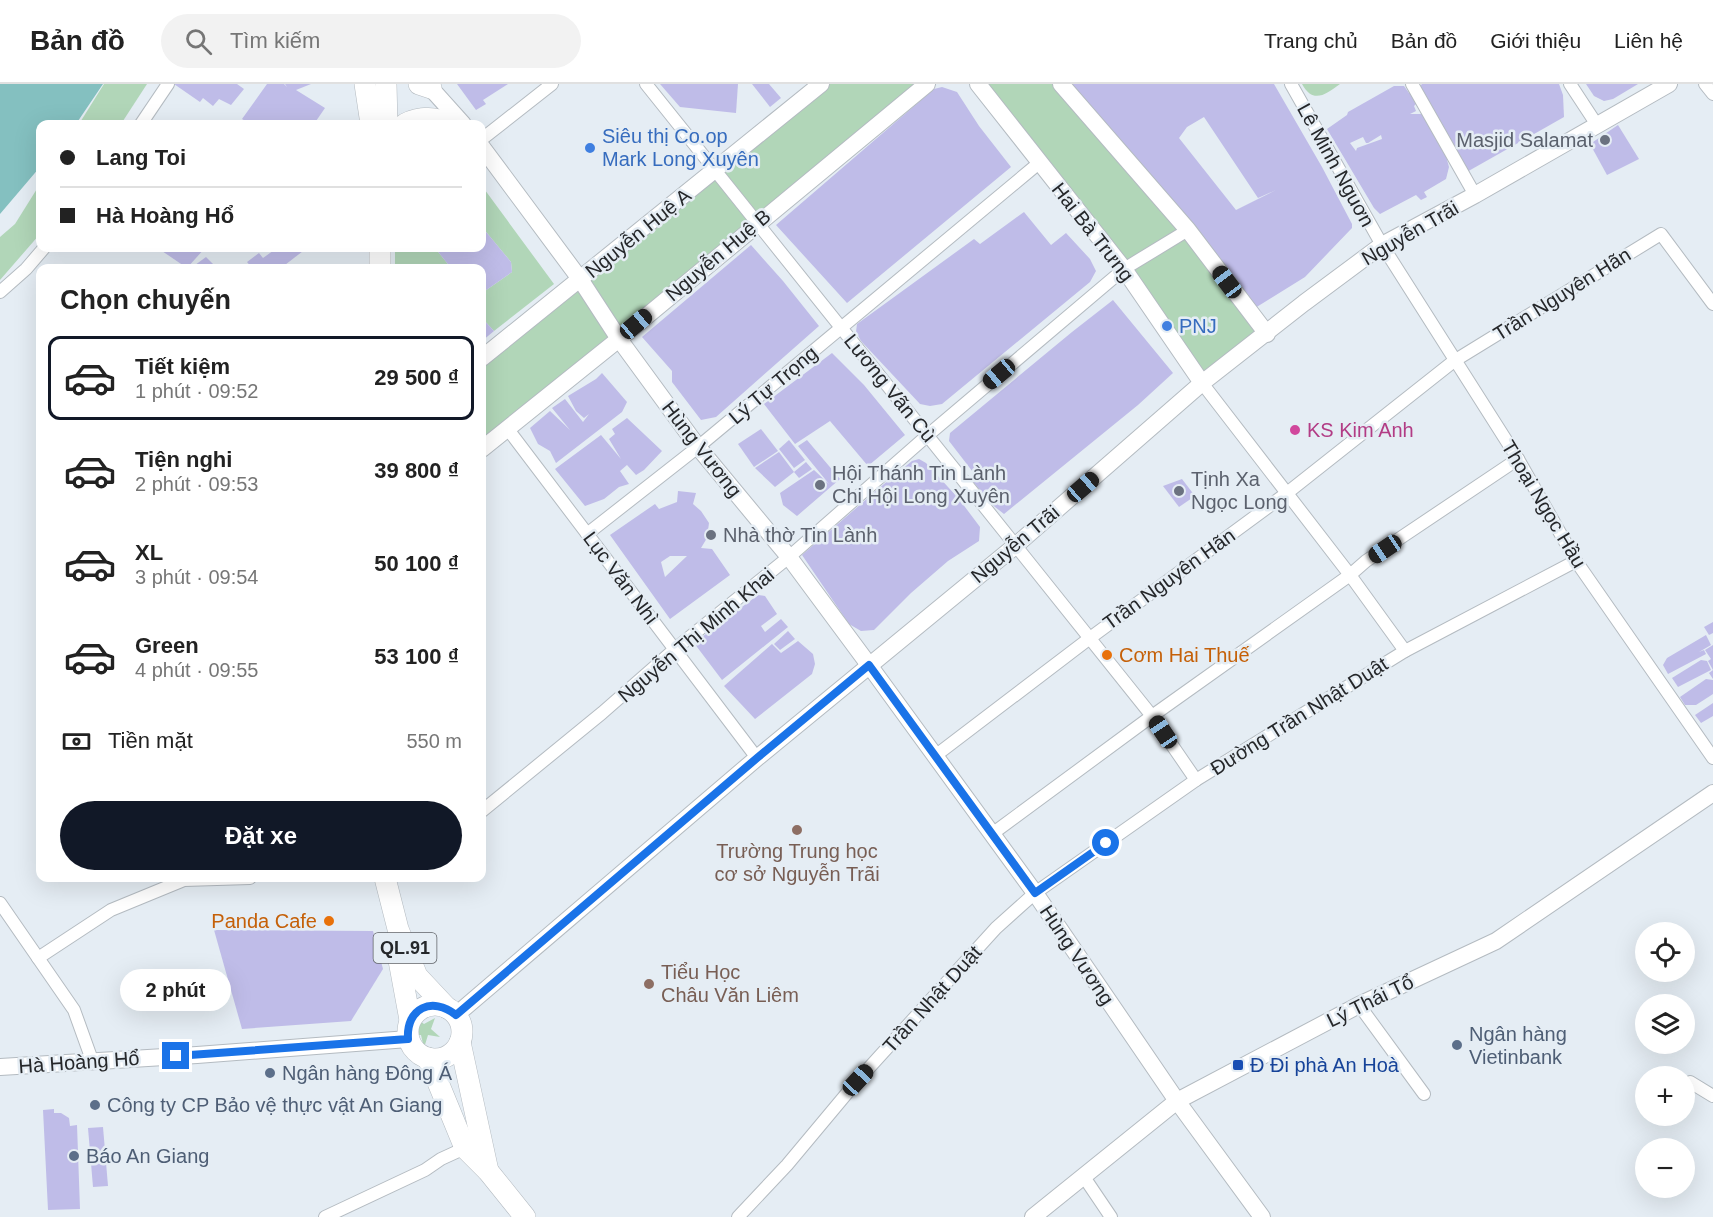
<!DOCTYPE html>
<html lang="vi">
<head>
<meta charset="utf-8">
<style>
	:root { --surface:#fff; --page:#f2f2f2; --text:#222; --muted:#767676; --line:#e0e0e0; --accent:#111827 }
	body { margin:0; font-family:Helvetica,sans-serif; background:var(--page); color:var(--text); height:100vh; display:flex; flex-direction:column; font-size:22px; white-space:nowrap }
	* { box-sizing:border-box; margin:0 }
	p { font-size:20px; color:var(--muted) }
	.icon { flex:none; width:33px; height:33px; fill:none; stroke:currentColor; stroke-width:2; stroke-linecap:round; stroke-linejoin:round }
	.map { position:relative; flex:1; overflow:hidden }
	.drawer { position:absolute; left:36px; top:180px; width:450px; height:618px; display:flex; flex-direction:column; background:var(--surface); border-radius:12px; box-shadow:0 6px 24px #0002 }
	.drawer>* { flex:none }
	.banner { position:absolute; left:36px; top:36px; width:450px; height:132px; border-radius:12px; box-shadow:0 6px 24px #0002; display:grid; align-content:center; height:132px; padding:0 24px; background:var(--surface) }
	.tools { position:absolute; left:1635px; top:838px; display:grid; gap:12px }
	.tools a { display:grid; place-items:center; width:60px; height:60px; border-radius:50%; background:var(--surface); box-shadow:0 6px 24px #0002; font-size:30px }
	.end { position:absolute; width:27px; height:27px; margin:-14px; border:8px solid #1a73e8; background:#fff; box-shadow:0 0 0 3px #fff }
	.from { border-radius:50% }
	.bubble { position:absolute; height:42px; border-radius:21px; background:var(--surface); box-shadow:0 6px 24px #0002; font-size:20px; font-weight:700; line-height:42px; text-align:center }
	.car { position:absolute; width:18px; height:36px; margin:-18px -9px; border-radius:8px; box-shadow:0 0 4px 2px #0007; background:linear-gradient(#222 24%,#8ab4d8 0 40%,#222 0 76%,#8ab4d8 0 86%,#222 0) }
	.banner b { display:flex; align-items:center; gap:21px; height:57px; font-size:22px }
	.banner b+b { border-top:2px solid var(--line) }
	.banner i { width:15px; height:15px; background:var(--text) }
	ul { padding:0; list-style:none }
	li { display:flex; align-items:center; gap:18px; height:84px; margin:0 12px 9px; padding:0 12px; border:3px solid transparent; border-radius:12px }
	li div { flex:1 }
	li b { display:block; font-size:22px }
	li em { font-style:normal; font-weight:700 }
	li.current { border-color:var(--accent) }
	li>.icon { width:54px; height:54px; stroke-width:1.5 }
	h2 { padding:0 24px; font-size:27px; line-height:72px }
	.pay { display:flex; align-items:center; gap:15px; height:66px; padding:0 24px; font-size:22px }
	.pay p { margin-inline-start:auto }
	.cta { display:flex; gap:12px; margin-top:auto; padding:12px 24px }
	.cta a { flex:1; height:69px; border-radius:36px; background:var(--accent); color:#fff; font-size:24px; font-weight:700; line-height:69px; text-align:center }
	header { display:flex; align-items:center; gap:36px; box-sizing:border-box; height:84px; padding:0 30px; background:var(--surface); border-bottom:2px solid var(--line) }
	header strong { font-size:28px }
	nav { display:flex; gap:33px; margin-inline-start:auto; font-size:21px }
	.search { width:420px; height:54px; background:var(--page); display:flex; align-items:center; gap:15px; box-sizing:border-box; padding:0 21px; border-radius:33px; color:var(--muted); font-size:22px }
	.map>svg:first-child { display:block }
</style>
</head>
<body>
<header>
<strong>Bản đồ</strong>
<div class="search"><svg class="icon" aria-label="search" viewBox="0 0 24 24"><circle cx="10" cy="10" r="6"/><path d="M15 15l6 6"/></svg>Tìm kiếm</div>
<nav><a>Trang chủ</a><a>Bản đồ</a><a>Giới thiệu</a><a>Liên hệ</a></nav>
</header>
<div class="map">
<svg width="1713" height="1133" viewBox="0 0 1713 1133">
	<rect width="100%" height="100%" fill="#e5edf4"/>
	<g fill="#b1d6b8">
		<path d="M104,0H147L121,40H79Z"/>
		<path d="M820,0H921L482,365V274Z"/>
		<path d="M977,0H1059L1267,250L1202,299Z"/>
		<path d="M1302,0H1340C1325,11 1313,20 1302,0Z"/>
		<path d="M40,100V150L0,196V153L15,140Z"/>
		<path d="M482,102L554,200L494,247L482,234V209L512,188L511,178L482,143Z"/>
		<path d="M395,164H414L417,167L423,164H435L451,184H395Z"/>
		<path d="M415,933L424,940L435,934L431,945L440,953L428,951L424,964L421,951H408L419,945Z"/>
	</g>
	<path fill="#84c0c0" d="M0,0H103L76,40H40V83L0,130Z"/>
	<g fill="#bfbce8" fill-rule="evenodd">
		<path d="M174,0H237L244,5L231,21L219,15L213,22L203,14L200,18Z"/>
		<path d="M267,0H284L287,3L285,0H311L296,6L325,24L314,40H250L242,35Z"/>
		<path d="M457,0H508L483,16L486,20L476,26Z"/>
		<path d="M660,0H738L736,29L680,23Z"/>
		<path d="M752,0H769L781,14L770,23Z"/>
		<path d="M1068,0H1274L1322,83L1352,140V144L1305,193L1255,224ZM1204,33L1258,114L1276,106L1236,126L1179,54L1187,43Z"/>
		<path d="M1422,0H1559L1563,11L1564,33L1465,89L1418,4Z"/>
		<path d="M1586,0H1638L1613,15L1604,17L1594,12Z"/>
		<path d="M1394,2H1404L1409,9H1412L1418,18L1414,22L1416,27L1410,30H1423L1446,72L1449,83L1446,95L1424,108L1427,113L1421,116L1416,111L1380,130L1374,124L1327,45L1347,31L1348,28ZM1381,51L1382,55L1357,64L1356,67L1350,59L1363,53L1366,59H1368Z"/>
		<path d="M942,3L957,8L979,42L1011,83L847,219L776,141L934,5Z"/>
		<path d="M1618,41L1639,75L1607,91L1590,60Z"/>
		<path d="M1024,128L1051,161L1066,149L1090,175L1096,187L1090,198L942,320L930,322L920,320L861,257L856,248L857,240L974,155L980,160Z"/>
		<path d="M482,143L511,178L512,188L482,209V184H451L435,164H482Z"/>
		<path d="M751,161L783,197L819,242L716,333L701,336L672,298V287L642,253Z"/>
		<path d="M164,164H205L187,184L162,167Z"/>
		<path d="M277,164H307L281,184H252L247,178L259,169L263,174Z"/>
		<path d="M206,173L216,183L191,184Z"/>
		<path d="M1113,216L1173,289L1138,321L1004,430L990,419L972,396L976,392L949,357L950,349L1072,248Z"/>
		<path d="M482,234L494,247L482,257Z"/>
		<path d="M832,269L864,301L905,351L868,382L830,337L795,360L764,320Z"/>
		<path d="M602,289L627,318L622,328L556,379L550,367L538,360L530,344L550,327L570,346L552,324L565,315L583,338L589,330L584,334L576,327L568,312L596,295Z"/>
		<path d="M627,334L662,367L644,386L636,391L627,381L620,387L629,400L619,403L604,415L585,422L555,385L601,351L621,375L609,355L615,350L612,345Z"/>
		<path d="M761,345L778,367L754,383L738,360Z"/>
		<path d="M789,356L805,376L794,384L779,365Z"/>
		<path d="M807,356L840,395L797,432L783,421L780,409L814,386L829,400L798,362Z"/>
		<path d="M779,368L794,388L775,403L755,384Z"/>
		<path d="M919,375L926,379L959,415L980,443L979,457L948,477L911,509L874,546L861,547L849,540L802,471L884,400L912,377Z"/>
		<path d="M806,378L812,385L799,394L794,388Z"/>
		<path d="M1182,395L1195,412L1179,423L1163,402Z"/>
		<path d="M678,407L696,409L693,420L701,427L709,439L707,454L701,464L712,465L730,491L670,535L610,451L655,420L659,425L677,418ZM670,472H687L665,493L661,478Z"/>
		<path d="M758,511L765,512L777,530L761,542L765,548L781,535L788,543L722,596L694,559Z"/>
		<path d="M1713,538V549L1709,551L1704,543Z"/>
		<path d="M788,547L795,555L780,566L774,560Z"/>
		<path d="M1706,551L1711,561L1699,568L1704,566L1706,570L1668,590L1663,581L1667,574Z"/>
		<path d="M798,557L813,570L815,580L812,590L755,635L724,602L772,560L781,569Z"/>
		<path d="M1713,561V595L1709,589L1713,586L1708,577L1711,575L1705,566Z"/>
		<path d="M1701,576L1707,577L1711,586L1678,603L1672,594Z"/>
		<path d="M1706,595L1713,596V610L1696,621H1685L1680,613Z"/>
		<path d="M1713,619V632L1701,639L1695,631Z"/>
		<path d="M214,846L373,847L383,885L351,937L242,945Z"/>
		<path d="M54,1025V1029H61L69,1034L70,1042L77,1041L80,1125L48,1126L43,1026Z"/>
		<path d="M103,1043L108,1102L93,1103L88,1044Z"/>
	</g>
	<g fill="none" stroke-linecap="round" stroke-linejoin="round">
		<defs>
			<g id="street">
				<path d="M646,0L1152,632L1196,696"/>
				<path d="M1291,0L1382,161L1518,375L1576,477L1713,674"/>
				<path d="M1412,0L1475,111"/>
				<path d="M1570,0L1597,41"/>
				<path d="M1705,0L1713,10"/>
				<path d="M141,40L168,0"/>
				<path d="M482,55L552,0"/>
				<path d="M0,208L26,185L44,164"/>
				<path d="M1202,299L1350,491L1405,567"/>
				<path d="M507,344L757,674"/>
				<path d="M587,450L698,363L1039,79"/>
				<path d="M935,672L1090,554L1287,409L1454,277L1661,150L1713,220"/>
				<path d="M482,727L602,629L675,565L789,473L928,351L1124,185L1188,146"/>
				<path d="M992,750L1152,632L1350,491L1366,477L1518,375"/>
				<path d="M0,819L74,926L92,976"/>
				<path d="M38,874L111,826L184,796L250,794"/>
				<path d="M1359,921L1424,1010"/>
				<path d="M1690,998L1713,1012"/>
				<path d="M1084,1093L1111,1133"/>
				<path d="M325,1133L425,1086L441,1075L465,1064"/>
				<path d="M738,1133L787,1081L858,996L996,844L1035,809L1196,696L1405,567L1576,477"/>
			</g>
			<g id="secondary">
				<path d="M427,0L463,40"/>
				<path d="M978,0L1124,185L1202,299"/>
				<path d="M1061,0L1188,146L1267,250"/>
				<path d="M482,63L580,195L619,255L698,363L789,473L869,581L1035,809L1177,1017L1262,1133"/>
				<path d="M482,274L821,0"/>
				<path d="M482,365L619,255L927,0"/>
				<path d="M456,931L757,674L1015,462L1202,299L1304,219L1382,161L1475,111L1669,0"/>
				<path d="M0,983L197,971L408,955"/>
				<path d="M1033,1133L1177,1017L1359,921L1496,857L1713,709"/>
			</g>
			<g id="highway">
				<path d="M365,0L371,40"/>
				<path d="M386,0L387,40"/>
				<path d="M419,0L431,4"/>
				<path d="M405,40C421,32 435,33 452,40"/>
				<path d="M380,164V184"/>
				<path d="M385,794L398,845L417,892L447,924"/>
				<path d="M398,871L410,936"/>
				<circle cx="435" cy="948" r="27"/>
				<path d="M460,958L488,1087"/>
				<path d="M428,974L465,1064L488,1087L525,1133"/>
			</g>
		</defs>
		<use href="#street" stroke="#b4bbc1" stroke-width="14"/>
		<use href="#secondary" stroke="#b4bbc1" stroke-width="18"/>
		<use href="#highway" stroke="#b4bbc1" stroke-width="22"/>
		<use href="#street" stroke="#fff" stroke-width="12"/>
		<use href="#secondary" stroke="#fff" stroke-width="16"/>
		<use href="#highway" stroke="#fff" stroke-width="21"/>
	</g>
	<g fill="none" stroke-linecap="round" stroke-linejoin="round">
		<path stroke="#1a73e8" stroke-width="8" d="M176,972L408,955C406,924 432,912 456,931L757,674L869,581L1035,809L1106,759"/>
	</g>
	<g fill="#6b7280" stroke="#e5edf4" stroke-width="2">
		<circle cx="1605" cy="56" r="6"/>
		<circle cx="820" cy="401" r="6"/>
		<circle cx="1179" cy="407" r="6"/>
		<circle cx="711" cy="451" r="6"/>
	</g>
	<g fill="#3f7fe0" stroke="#e5edf4" stroke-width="2">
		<circle cx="590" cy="64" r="6"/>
		<circle cx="1167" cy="242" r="6"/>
	</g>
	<circle fill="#d1479c" stroke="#e5edf4" stroke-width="2" cx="1295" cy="346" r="6"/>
	<g fill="#e8710a" stroke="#e5edf4" stroke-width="2">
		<circle cx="1107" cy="571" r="6"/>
		<circle cx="329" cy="837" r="6"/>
	</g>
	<g fill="#8d6e63" stroke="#e5edf4" stroke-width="2">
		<circle cx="797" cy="746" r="6"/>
		<circle cx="649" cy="900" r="6"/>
	</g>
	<g fill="#5c6f8a" stroke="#e5edf4" stroke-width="2">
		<circle cx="1457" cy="961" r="6"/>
		<circle cx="270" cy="989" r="6"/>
		<circle cx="95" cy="1021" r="6"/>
		<circle cx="74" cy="1072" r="6"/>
	</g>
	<rect fill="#1a4fb4" stroke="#e5edf4" stroke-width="2" x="1232" y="975" width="12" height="12" rx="3"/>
	<g text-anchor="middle" stroke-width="5" stroke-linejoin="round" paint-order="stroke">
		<rect fill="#e5edf4" stroke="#5f6267" stroke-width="1.5" x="373.5" y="849" width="63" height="30" rx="4.5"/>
		<g font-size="18" font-weight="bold" fill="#25272a">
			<text x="405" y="870">QL.91</text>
		</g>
		<g font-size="20" fill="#366cbe" stroke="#e5edf4" text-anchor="start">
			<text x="602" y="59">Siêu thị Co.op<tspan x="602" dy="23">Mark Long Xuyên</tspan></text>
			<text x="1179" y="249">PNJ</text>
		</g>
		<g font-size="20" fill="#5b616d" stroke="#e5edf4" text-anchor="start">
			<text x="1593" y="63" text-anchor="end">Masjid Salamat</text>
			<text x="832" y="396">Hội Thánh Tin Lành<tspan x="832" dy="23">Chi Hội Long Xuyên</tspan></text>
			<text x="1191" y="402">Tịnh Xa<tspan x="1191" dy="23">Ngọc Long</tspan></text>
			<text x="723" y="458">Nhà thờ Tin Lành</text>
		</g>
		<g font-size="20" fill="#25272a" stroke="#e5edf4">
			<text transform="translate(1336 81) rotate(61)" y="7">Lê Minh Nguơn</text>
			<text transform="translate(1093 148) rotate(52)" y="7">Hai Bà Trưng</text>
			<text transform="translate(638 149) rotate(-39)" y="7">Nguyễn Huệ A</text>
			<text transform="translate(1410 149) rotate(-30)" y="7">Nguyễn Trãi</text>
			<text transform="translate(718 171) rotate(-40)" y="7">Nguyễn Huệ B</text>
			<text transform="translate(1562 210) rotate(-32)" y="7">Trần Nguyên Hãn</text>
			<text transform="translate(773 301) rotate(-40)" y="7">Lý Tự Trọng</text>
			<text transform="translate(890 304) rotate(51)" y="7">Lương Vãn Cù</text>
			<text transform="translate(702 365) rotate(52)" y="7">Hùng Vương</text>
			<text transform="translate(1544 420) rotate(59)" y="7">Thoại Ngọc Hầu</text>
			<text transform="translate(1015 460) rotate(-40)" y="7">Nguyễn Trãi</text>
			<text transform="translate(621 494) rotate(53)" y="7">Lục Văn Nhì</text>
			<text transform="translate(1169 495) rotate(-36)" y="7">Trần Nguyên Hãn</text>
			<text transform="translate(696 551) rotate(-40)" y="7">Nguyễn Thị Minh Khai</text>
			<text transform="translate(1299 632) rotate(-32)" y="7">Đường Trần Nhật Duật</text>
			<text transform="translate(1077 871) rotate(56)" y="7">Hùng Vương</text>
			<text transform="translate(932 915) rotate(-48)" y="7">Trần Nhật Duật</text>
			<text transform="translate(1370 917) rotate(-26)" y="7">Lý Thái Tổ</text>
			<text transform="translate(79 978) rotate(-4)" y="7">Hà Hoàng Hổ</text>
		</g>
		<g font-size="20" fill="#b23c85" stroke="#e5edf4" text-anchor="start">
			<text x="1307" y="353">KS Kim Anh</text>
		</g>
		<g font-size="20" fill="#c56008" stroke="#e5edf4" text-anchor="start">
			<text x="1119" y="578">Cơm Hai Thuế</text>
			<text x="317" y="844" text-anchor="end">Panda Cafe</text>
		</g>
		<g font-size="20" fill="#785e54" stroke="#e5edf4">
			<text x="797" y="774">Trường Trung học<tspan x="797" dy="23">cơ sở Nguyễn Trãi</tspan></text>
			<text x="661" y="895" text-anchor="start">Tiểu Học<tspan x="661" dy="23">Châu Văn Liêm</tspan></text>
		</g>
		<g font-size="20" fill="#4e5e75" stroke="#e5edf4" text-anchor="start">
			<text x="1469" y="957">Ngân hàng<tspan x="1469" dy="23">Vietinbank</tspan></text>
			<text x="282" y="996">Ngân hàng Đông Á</text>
			<text x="107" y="1028">Công ty CP Bảo vệ thực vật An Giang</text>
			<text x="86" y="1079">Báo An Giang</text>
		</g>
		<g font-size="20" fill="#164399" stroke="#e5edf4" text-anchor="start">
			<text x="1250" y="988">Đ Đi phà An Hoà</text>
		</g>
	</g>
</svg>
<div class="tools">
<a><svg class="icon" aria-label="locate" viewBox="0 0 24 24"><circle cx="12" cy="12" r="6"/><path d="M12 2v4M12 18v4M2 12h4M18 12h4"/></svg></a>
<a><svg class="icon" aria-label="layers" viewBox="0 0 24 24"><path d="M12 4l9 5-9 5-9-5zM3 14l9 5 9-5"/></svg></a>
<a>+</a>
<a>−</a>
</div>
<i class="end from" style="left:1106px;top:759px"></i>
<i class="end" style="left:176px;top:972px"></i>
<div class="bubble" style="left:120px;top:885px;width:111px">2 phút</div>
<i class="car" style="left:1227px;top:198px;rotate:323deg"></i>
<i class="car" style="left:636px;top:240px;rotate:50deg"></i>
<i class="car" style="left:999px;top:290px;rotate:230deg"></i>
<i class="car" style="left:1083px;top:403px;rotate:49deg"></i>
<i class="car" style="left:1385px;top:465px;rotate:236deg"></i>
<i class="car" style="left:1163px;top:648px;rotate:326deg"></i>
<i class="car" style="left:858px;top:996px;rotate:43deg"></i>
<div class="banner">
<b><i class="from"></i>Lang Toi</b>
<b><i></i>Hà Hoàng Hổ</b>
</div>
<section class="drawer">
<h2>Chọn chuyến</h2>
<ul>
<li class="current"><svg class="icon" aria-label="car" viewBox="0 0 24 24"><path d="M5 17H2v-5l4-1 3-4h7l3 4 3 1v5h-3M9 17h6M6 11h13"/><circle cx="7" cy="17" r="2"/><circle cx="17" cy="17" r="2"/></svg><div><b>Tiết kiệm</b><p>1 phút · 09:52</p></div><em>29 500 ₫</em></li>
<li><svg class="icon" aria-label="car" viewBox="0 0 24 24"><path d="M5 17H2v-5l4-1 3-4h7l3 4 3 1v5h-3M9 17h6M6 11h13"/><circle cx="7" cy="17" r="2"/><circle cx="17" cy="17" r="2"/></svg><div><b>Tiện nghi</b><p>2 phút · 09:53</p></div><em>39 800 ₫</em></li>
<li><svg class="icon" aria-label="car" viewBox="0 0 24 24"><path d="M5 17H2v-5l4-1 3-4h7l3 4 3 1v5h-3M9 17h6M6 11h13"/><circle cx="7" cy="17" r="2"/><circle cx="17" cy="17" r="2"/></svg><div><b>XL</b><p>3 phút · 09:54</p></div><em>50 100 ₫</em></li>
<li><svg class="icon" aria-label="car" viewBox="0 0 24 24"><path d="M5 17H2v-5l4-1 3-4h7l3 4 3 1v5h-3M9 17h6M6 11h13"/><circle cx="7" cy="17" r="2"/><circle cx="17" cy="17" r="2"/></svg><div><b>Green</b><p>4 phút · 09:55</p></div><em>53 100 ₫</em></li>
</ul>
<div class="pay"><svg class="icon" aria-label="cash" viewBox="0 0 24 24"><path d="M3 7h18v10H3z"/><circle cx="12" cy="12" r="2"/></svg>Tiền mặt<p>550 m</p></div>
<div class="cta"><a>Đặt xe</a></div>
</section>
</div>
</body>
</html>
